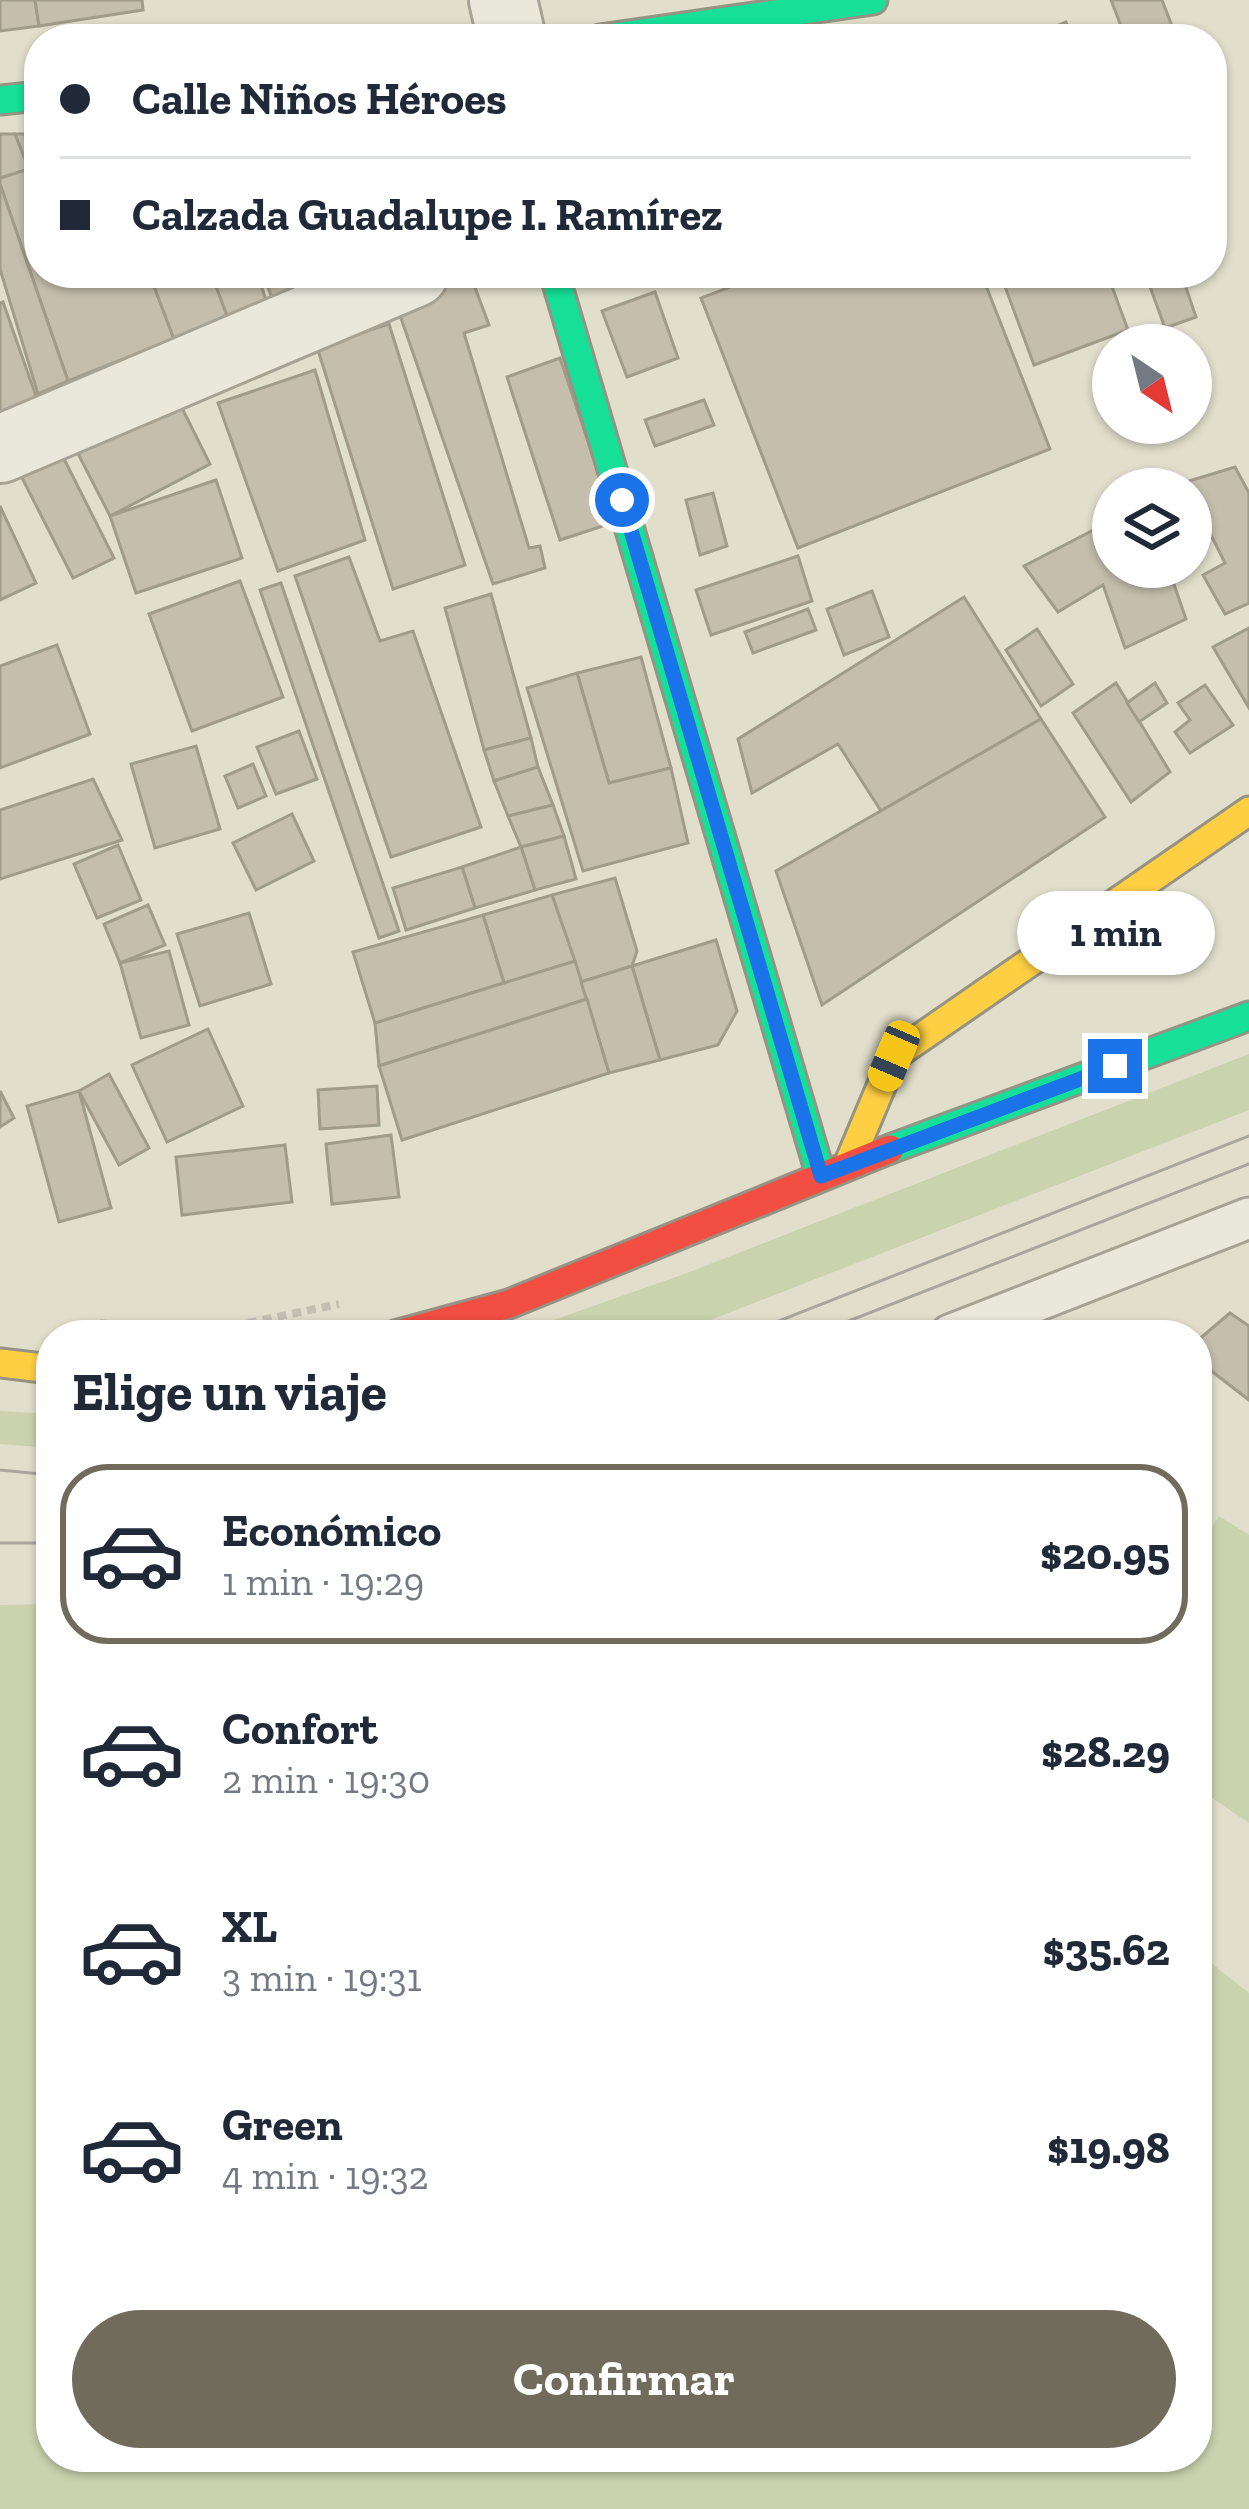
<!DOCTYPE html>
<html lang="es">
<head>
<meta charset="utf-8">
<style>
	:root { --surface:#fff; --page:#f2f2f3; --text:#1f2937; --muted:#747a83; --line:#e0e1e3; --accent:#706b5a }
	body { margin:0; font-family:"Zilla Slab",serif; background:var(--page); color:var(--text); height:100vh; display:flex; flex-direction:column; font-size:45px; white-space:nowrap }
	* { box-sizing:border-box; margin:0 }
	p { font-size:39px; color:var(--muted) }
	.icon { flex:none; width:66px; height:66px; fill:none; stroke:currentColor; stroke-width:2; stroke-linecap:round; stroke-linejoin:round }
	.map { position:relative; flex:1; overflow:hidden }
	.panel { position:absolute; left:36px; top:1320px; width:1176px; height:1152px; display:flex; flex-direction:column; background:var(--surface); border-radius:48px; box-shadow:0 3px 9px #0004 }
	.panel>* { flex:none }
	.top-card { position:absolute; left:24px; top:24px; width:1203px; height:264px; border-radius:48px; box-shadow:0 3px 9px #0004; display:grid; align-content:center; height:264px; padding:0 36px; background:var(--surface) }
	.needle { width:78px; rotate:145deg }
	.tools { position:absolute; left:1092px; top:324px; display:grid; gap:24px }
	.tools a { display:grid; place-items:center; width:120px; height:120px; border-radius:50%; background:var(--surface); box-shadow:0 3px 9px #0004; font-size:60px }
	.end { position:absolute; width:54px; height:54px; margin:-27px; border:15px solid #1a73e8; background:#fff; box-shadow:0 0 0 6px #fff }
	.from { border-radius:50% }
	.bubble { position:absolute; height:84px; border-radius:42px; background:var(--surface); box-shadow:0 3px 9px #0004; font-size:39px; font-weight:800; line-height:84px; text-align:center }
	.car { position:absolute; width:36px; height:72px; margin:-36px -18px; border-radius:15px; box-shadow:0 0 9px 3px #0007; background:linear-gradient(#f5c518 24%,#345 0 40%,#f5c518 0 76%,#345 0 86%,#f5c518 0) }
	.top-card b { display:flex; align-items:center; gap:42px; height:114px; font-size:45px }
	.top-card b+b { border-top:3px solid var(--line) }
	.top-card i { width:30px; height:30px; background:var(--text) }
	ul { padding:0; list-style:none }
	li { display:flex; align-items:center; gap:36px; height:180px; margin:0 24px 18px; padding:0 12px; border:6px solid transparent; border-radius:48px }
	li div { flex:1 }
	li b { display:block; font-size:45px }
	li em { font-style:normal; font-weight:800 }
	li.current { border-color:var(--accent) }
	li>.icon { width:108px; height:108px; stroke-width:1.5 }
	h2 { padding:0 36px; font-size:54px; line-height:144px }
	.button { display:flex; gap:24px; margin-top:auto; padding:24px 36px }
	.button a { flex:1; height:138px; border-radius:72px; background:var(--accent); color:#fff; font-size:48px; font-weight:800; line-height:138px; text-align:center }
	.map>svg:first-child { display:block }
</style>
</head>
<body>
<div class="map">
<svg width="1249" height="2509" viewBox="0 0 1249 2509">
	<rect width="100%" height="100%" fill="#e1dfcb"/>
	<g fill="#cad2ae">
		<path d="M1249,1054V1110L672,1335H511L687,1273Z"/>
		<path d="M0,1411L51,1414V1448L0,1444Z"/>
		<path d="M1219,1516L1249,1535V1823L1197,1788V1550Z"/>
		<path d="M51,1604V2457H1197V1952L1249,1993V2509H0V1605Z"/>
	</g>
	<g fill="#c5beac" stroke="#a19b8a" stroke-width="3">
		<path d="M0,0H35L39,26L0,31Z"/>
		<path d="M35,0H142L143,10L39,26Z"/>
		<path d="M1111,0H1162L1177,39H1126Z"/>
		<path d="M1066,22L1073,39H1026Z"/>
		<path d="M0,134H15L29,169L0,178Z"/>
		<path d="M15,134H39V273H149L174,339L68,381L0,184V178L29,169Z"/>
		<path d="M0,184L68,381L38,394L0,269Z"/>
		<path d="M149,273H211L228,318L174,339Z"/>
		<path d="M211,273H257L267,303L228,318Z"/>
		<path d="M263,273H321L325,284L274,304Z"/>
		<path d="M766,273H981L1050,449L798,548L701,298Z"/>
		<path d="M1000,273H1107L1128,330L1034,365Z"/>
		<path d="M1145,273H1181L1196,317L1165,328Z"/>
		<path d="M470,274L489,325L464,333L529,548L540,546L545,568L493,584L395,301Z"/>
		<path d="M655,292L678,358L627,377L602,311Z"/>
		<path d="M3,302L38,402L0,419V303Z"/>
		<path d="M389,324L465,565L393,589L317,347Z"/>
		<path d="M560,358L615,522L560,540L507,377Z"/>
		<path d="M315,370L365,540L278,571L218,403Z"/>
		<path d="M173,390L210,464L110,516L72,442Z"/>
		<path d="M704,400L714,425L655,446L645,420Z"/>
		<path d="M58,447L114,558L73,578L17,468Z"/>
		<path d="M1235,467L1249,493V603L1225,614L1203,575L1225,563L1201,515L1191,520V489L1166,488Z"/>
		<path d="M216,480L242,558L136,593L110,516Z"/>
		<path d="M713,493L727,546L700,555L686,500Z"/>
		<path d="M0,506L36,583L0,600Z"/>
		<path d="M1113,520V567H1168L1186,619L1125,648L1103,585L1058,612L1024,566Z"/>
		<path d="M798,556L812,601L711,635L696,590Z"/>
		<path d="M349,557L380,641L413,631L481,827L391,857L295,576Z"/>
		<path d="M240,581L283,697L192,731L149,614Z"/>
		<path d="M281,583L399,931L379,938L260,590Z"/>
		<path d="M872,591L889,637L844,655L827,609Z"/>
		<path d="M491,594L531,738L484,750L445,608Z"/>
		<path d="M964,597L1041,719L881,811L838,744L752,793L738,739Z"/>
		<path d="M808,609L816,630L753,653L745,632Z"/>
		<path d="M1249,628V708L1213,647Z"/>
		<path d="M1037,629L1073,684L1041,706L1006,650Z"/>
		<path d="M57,645L90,734L0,768V666Z"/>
		<path d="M641,657L671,768L609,783L577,673Z"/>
		<path d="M577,673L609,783L671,768L688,843L583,871L527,688Z"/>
		<path d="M1116,683L1170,772L1131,802L1073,713Z"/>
		<path d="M1155,683L1167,703L1139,722L1127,703Z"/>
		<path d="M1205,685L1233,725L1190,753L1175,732L1190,720L1178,703Z"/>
		<path d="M1041,719L1105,817L822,1005L776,871Z"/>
		<path d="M299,731L317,779L276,794L257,747Z"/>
		<path d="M531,738L538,767L494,781L484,750Z"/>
		<path d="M196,746L220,829L155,848L131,764Z"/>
		<path d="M253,764L266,796L238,808L225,776Z"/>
		<path d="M538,767L553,805L508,816L494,781Z"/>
		<path d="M93,779L122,840L0,879V810Z"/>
		<path d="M553,805L564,836L521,847L508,816Z"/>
		<path d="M292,814L314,861L256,890L233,843Z"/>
		<path d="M564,836L576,879L535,890L521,847Z"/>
		<path d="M118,845L141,900L97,918L74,864Z"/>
		<path d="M521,847L535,890L475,908L462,867Z"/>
		<path d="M462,867L475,908L406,930L393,888Z"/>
		<path d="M615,878L637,951L632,966L581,982L552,895Z"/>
		<path d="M552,895L575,961L504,983L483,915Z"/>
		<path d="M148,905L165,945L120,963L104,924Z"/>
		<path d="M249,913L271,984L200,1006L177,934Z"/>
		<path d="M483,915L504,983L375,1023L353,952Z"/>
		<path d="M716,940L737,1011L718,1045L660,1060L632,966Z"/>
		<path d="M169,951L189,1025L141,1038L120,963Z"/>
		<path d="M575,961L587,999L379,1066L375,1023Z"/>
		<path d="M632,966L660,1060L609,1073L581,982Z"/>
		<path d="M587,999L609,1073L402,1140L379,1066Z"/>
		<path d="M208,1029L243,1106L167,1142L132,1065Z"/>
		<path d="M109,1074L149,1148L119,1165L79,1091Z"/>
		<path d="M377,1086L379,1125L320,1129L318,1090Z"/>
		<path d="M0,1091L14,1118L0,1127Z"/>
		<path d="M79,1091L111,1208L59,1222L27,1106Z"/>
		<path d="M391,1135L399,1197L332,1204L326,1144Z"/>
		<path d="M285,1145L292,1202L182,1215L176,1157Z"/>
		<path d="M1230,1313L1249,1326V1400L1197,1360V1341Z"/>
	</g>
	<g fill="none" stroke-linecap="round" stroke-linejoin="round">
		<defs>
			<path id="lane" d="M950,1335L1249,1218"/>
			<g id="street">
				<path d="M503,0L512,39"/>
				<path d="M0,449L415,273"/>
			</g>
			<g id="fast">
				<path d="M600,39L873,0"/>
				<path d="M0,100L39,96"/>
				<path d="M554,273L821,1176"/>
				<path d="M890,1149L1249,1016"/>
			</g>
			<g id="slow">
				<path d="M848,1165L894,1056L1249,811"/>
				<path d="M0,1363L51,1369"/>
			</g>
			<path id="jam" d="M395,1335L509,1304L890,1149"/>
		</defs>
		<use href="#lane" stroke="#a6a394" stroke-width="45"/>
		<use href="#street" stroke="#a6a394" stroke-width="72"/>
		<use href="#fast" stroke="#969384" stroke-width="33"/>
		<use href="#slow" stroke="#969384" stroke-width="33"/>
		<use href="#jam" stroke="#969384" stroke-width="33"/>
		<path stroke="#c2c0b3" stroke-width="8" stroke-dasharray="9 6" stroke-linecap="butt" d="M100,1323L195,1334L339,1304"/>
		<use href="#lane" stroke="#eae8db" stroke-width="39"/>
		<use href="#street" stroke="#eae8db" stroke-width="66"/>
		<use href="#fast" stroke="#16e098" stroke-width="27"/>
		<use href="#slow" stroke="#ffcf43" stroke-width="27"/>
		<use href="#jam" stroke="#f24e42" stroke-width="27"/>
		<g stroke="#a8a79c" stroke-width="3">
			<path d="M743,1335L1249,1136"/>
			<path d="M813,1335L1249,1164"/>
			<path d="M0,1470L51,1475"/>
			<path d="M0,1543H51"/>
		</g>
	</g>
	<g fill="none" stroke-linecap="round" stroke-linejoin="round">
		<path stroke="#1a73e8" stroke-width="15" d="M622,500L821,1176L1115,1066"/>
	</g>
</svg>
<div class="tools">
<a><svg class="needle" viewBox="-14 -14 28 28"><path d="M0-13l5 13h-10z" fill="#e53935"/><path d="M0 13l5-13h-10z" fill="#747a83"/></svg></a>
<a><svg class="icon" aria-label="layers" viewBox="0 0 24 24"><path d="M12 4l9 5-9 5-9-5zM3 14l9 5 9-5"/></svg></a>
</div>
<i class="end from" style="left:622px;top:500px"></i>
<i class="end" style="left:1115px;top:1066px"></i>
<div class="bubble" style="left:1017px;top:891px;width:198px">1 min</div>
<i class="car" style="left:894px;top:1056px;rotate:203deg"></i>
<div class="top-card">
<b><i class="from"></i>Calle Niños Héroes</b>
<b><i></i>Calzada Guadalupe I. Ramírez</b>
</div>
<section class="panel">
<h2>Elige un viaje</h2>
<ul>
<li class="current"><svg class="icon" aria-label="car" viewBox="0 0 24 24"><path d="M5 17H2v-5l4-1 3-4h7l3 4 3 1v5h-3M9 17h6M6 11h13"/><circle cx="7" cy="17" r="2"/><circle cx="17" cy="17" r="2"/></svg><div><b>Económico</b><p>1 min · 19:29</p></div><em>$20.95</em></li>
<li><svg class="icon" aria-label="car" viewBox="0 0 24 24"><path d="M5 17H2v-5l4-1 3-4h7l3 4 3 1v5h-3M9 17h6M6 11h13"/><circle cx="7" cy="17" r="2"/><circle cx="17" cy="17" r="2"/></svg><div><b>Confort</b><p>2 min · 19:30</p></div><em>$28.29</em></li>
<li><svg class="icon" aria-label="car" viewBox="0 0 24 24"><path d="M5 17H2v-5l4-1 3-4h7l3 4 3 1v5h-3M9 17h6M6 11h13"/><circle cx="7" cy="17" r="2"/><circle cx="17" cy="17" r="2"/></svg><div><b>XL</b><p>3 min · 19:31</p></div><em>$35.62</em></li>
<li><svg class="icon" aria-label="car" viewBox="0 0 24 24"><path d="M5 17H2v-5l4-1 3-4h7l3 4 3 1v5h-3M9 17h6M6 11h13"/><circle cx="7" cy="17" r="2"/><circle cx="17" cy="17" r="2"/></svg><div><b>Green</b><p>4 min · 19:32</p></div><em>$19.98</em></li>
</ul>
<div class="button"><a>Confirmar</a></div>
</section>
</div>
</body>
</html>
